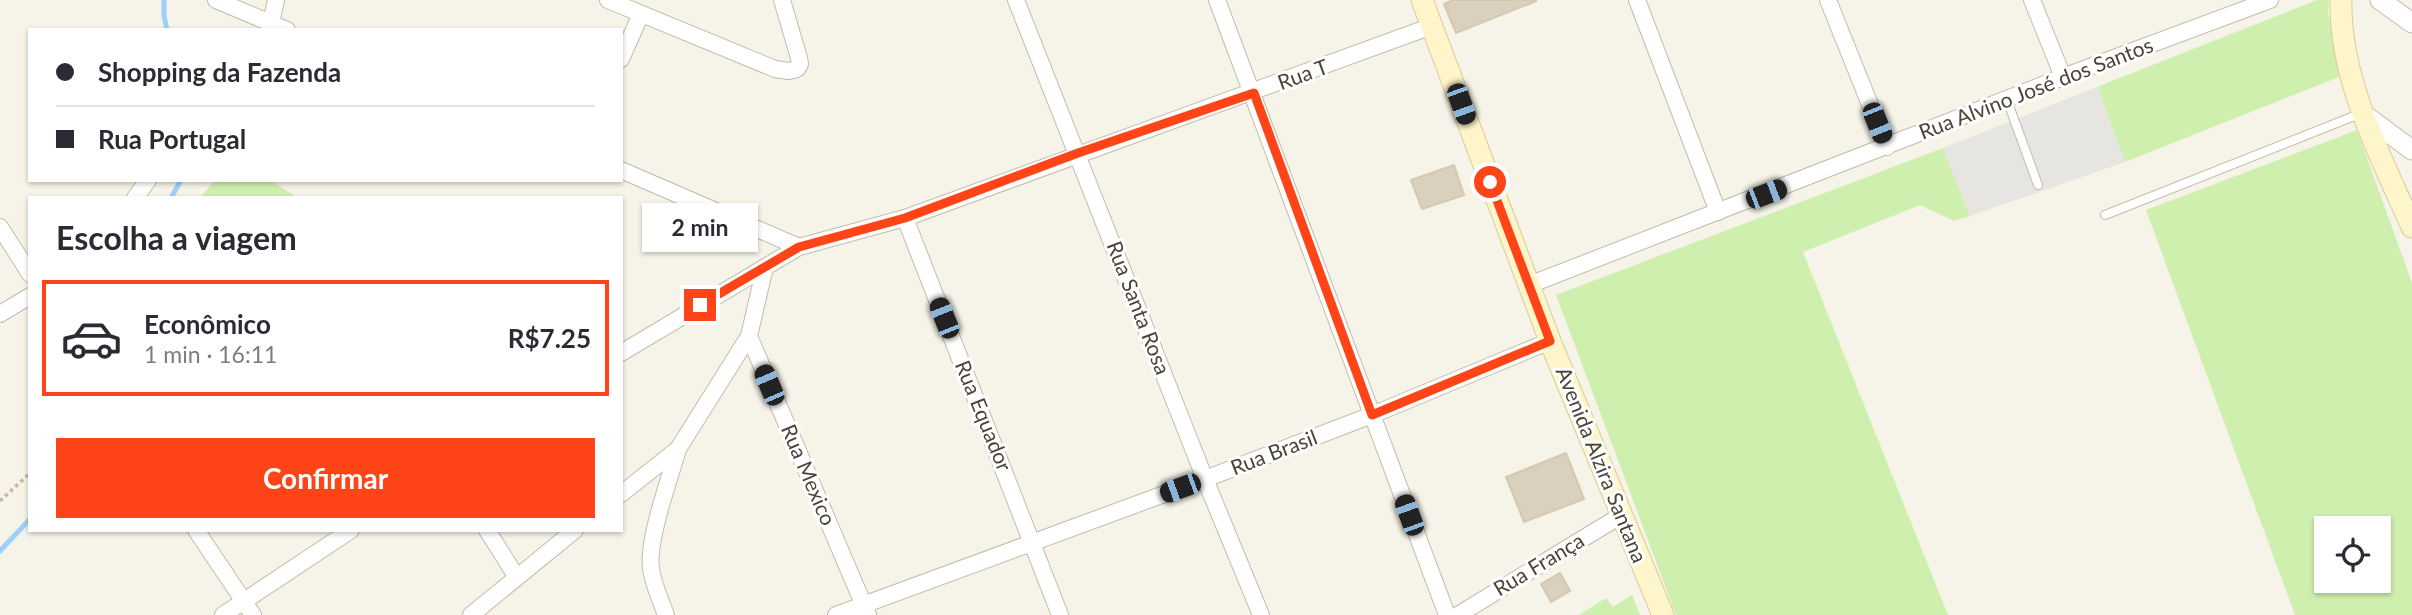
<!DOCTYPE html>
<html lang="pt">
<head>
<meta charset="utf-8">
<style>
	:root { --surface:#fff; --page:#f2f2f3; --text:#2b2b33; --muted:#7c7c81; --line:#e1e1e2; --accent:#ff4518 }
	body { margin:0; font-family:Lato,sans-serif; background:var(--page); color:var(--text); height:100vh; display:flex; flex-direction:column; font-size:26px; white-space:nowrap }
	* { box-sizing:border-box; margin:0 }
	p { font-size:23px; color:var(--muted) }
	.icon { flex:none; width:38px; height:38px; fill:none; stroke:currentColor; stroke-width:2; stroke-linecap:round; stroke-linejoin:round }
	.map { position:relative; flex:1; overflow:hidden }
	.drawer { position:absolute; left:28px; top:196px; width:595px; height:336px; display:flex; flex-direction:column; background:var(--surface); border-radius:0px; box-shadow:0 2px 5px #0004 }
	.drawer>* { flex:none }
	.hud { position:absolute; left:28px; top:28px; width:595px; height:154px; border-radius:0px; box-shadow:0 2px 5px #0004; display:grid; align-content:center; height:154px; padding:0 28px; background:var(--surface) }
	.fabs { position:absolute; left:2314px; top:516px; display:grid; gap:14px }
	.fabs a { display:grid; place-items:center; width:77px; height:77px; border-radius:0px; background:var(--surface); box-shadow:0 2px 5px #0004; font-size:35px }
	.end { position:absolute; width:32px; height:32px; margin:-16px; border:9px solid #ff4518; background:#fff; box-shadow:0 0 0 4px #fff }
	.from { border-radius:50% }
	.bubble { position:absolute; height:49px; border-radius:0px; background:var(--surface); box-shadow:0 2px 5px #0004; font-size:23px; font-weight:700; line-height:49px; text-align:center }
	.car { position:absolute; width:21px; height:42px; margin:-21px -10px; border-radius:9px; box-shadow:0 0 5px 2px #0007; background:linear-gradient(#222 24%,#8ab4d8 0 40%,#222 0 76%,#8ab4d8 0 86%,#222 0) }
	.hud b { display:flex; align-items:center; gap:24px; height:66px; font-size:26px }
	.hud b+b { border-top:2px solid var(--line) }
	.hud i { width:18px; height:18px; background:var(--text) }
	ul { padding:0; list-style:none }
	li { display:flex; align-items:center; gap:21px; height:116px; margin:0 14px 10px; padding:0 14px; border:4px solid var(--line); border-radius:0px }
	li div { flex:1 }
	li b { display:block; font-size:26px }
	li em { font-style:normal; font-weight:700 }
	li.current { border-color:var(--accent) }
	li>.icon { width:63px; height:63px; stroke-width:1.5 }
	h2 { padding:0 28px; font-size:32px; line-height:84px }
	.action { display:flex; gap:14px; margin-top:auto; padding:14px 28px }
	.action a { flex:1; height:80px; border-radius:0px; background:var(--accent); color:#fff; font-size:28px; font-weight:700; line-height:80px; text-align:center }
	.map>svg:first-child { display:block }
</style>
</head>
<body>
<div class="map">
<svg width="2412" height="615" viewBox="0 0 2412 615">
	<rect width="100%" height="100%" fill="#f6f3e9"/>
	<g fill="#cfefae" fill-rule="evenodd">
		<path d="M2317,0H2329L2328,11L2339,77L2125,162L2097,87Z"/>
		<path d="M2357,130L2412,283V615H2295L2146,210ZM2378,528V581H2326V528Z"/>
		<path d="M1943,148L1970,216L1954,221L1920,205L1803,252L1948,615H1676L1556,295Z"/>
		<path d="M215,180H270L298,198H200Z"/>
		<path d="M1632,595L1640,615H1579L1606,598L1613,607Z"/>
	</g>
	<path fill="#e7e5e1" d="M2097,87L2125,162L1970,216L1943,148Z"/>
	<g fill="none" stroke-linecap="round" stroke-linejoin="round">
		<g stroke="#a0d0f9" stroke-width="5">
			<path d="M164,0V16L167,30"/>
			<path d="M171,198L181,180"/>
			<path d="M0,551L30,519"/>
		</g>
	</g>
	<g fill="#d9d0bd" stroke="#d5c8af" stroke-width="2">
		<path d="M1453,0H1536V1L1456,33L1444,4Z"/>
		<path d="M1454,165L1464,195L1422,209L1411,180Z"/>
		<path d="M1566,453L1584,499L1524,522L1506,477Z"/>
		<path d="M1560,573L1570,591L1551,602L1541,584Z"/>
	</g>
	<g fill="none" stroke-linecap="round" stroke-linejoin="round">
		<defs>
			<g id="service">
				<path d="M2007,100L2038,185"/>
				<path d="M2105,215L2362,113"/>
			</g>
			<g id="minor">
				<path d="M216,0L287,30"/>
				<path d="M608,0L775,69L789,71L797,69L800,64L799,58L782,0"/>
				<path d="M1016,0L1205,479L1261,615"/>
				<path d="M1217,0L1447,615"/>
				<path d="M1637,0L1718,212"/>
				<path d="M1828,0L1887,147"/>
				<path d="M2032,0L2063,77"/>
				<path d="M271,23L276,0"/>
				<path d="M621,59L641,14"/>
				<path d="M621,170L799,247"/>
				<path d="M135,198L148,180"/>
				<path d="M905,218L1060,615"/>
				<path d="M0,227L30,274"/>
				<path d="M1529,285L2063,77L2270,0"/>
				<path d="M0,314L30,296"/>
				<path d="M749,336L868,615"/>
				<path d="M621,353L799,247L905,218L1432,26"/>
				<path d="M621,494L678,449L749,336L765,267"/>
				<path d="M196,530L253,615"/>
				<path d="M487,530L516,576"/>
				<path d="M223,615L351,530"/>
				<path d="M471,615L575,530"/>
				<path d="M666,615C660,599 653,584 651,568C647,540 670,478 678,449"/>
				<path d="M836,615L1205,479L1372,415L1550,341"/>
				<path d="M1458,615L1620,516"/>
			</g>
			<g id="tertiary">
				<path d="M2380,0L2412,23"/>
				<path d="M2362,113L2412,150"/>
			</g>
			<g id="secondary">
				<path d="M1422,0L1550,341L1663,615"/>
				<path d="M2341,0C2339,79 2381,157 2412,227"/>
			</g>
		</defs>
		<use href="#service" stroke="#c3bcaa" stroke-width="10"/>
		<use href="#minor" stroke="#c3bcaa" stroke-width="18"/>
		<use href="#tertiary" stroke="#c3bcaa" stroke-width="21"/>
		<use href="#secondary" stroke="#dbcb94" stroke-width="23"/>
		<path stroke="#c7b99a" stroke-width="3.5" stroke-dasharray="3.5 3.5" stroke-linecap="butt" d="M0,501L30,473"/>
		<use href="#service" stroke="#fff" stroke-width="8"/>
		<use href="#minor" stroke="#fff" stroke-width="16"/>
		<use href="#tertiary" stroke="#fff" stroke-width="19"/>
		<use href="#secondary" stroke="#fff5cb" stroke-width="21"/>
	</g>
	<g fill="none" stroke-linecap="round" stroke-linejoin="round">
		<path stroke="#ff4518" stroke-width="9" d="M700,305L799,247L905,218L1078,153L1254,93L1372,415L1550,341L1490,182"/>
	</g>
	<g text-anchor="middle" stroke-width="6" stroke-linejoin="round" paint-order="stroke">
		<g font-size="21" fill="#4b4436" stroke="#fff">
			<text transform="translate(1303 75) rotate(-20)" y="7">Rua T</text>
			<text transform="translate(2036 89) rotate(-21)" y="7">Rua Alvino José dos Santos</text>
			<text transform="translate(1138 308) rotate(69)" y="7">Rua Santa Rosa</text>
			<text transform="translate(983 416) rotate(68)" y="7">Rua Equador</text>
			<text transform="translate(1274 453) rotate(-21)" y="7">Rua Brasil</text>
			<text transform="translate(1601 465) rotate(68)" y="7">Avenida Alzira Santana</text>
			<text transform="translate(808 475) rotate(67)" y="7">Rua Mexico</text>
			<text transform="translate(1539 565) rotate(-31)" y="7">Rua França</text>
		</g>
	</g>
</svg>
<div class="fabs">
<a><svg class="icon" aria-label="locate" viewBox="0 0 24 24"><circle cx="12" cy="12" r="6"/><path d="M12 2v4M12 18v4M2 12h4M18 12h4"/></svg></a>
</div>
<i class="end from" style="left:1490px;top:182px"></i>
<i class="end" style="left:700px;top:305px"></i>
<div class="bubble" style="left:642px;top:203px;width:116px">2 min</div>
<i class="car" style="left:1461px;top:104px;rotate:160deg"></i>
<i class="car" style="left:1877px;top:123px;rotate:158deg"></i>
<i class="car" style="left:1766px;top:194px;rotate:69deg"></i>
<i class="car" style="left:944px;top:318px;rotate:338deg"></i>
<i class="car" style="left:769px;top:385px;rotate:337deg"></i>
<i class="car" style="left:1180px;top:488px;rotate:250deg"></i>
<i class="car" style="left:1409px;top:515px;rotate:340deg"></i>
<div class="hud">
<b><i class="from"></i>Shopping da Fazenda</b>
<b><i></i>Rua Portugal</b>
</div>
<section class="drawer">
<h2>Escolha a viagem</h2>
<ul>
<li class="current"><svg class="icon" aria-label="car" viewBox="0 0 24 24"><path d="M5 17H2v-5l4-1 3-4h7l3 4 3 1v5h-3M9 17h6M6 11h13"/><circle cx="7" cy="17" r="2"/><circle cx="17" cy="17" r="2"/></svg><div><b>Econômico</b><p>1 min · 16:11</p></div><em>R$7.25</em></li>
</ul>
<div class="action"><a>Confirmar</a></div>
</section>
</div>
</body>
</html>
